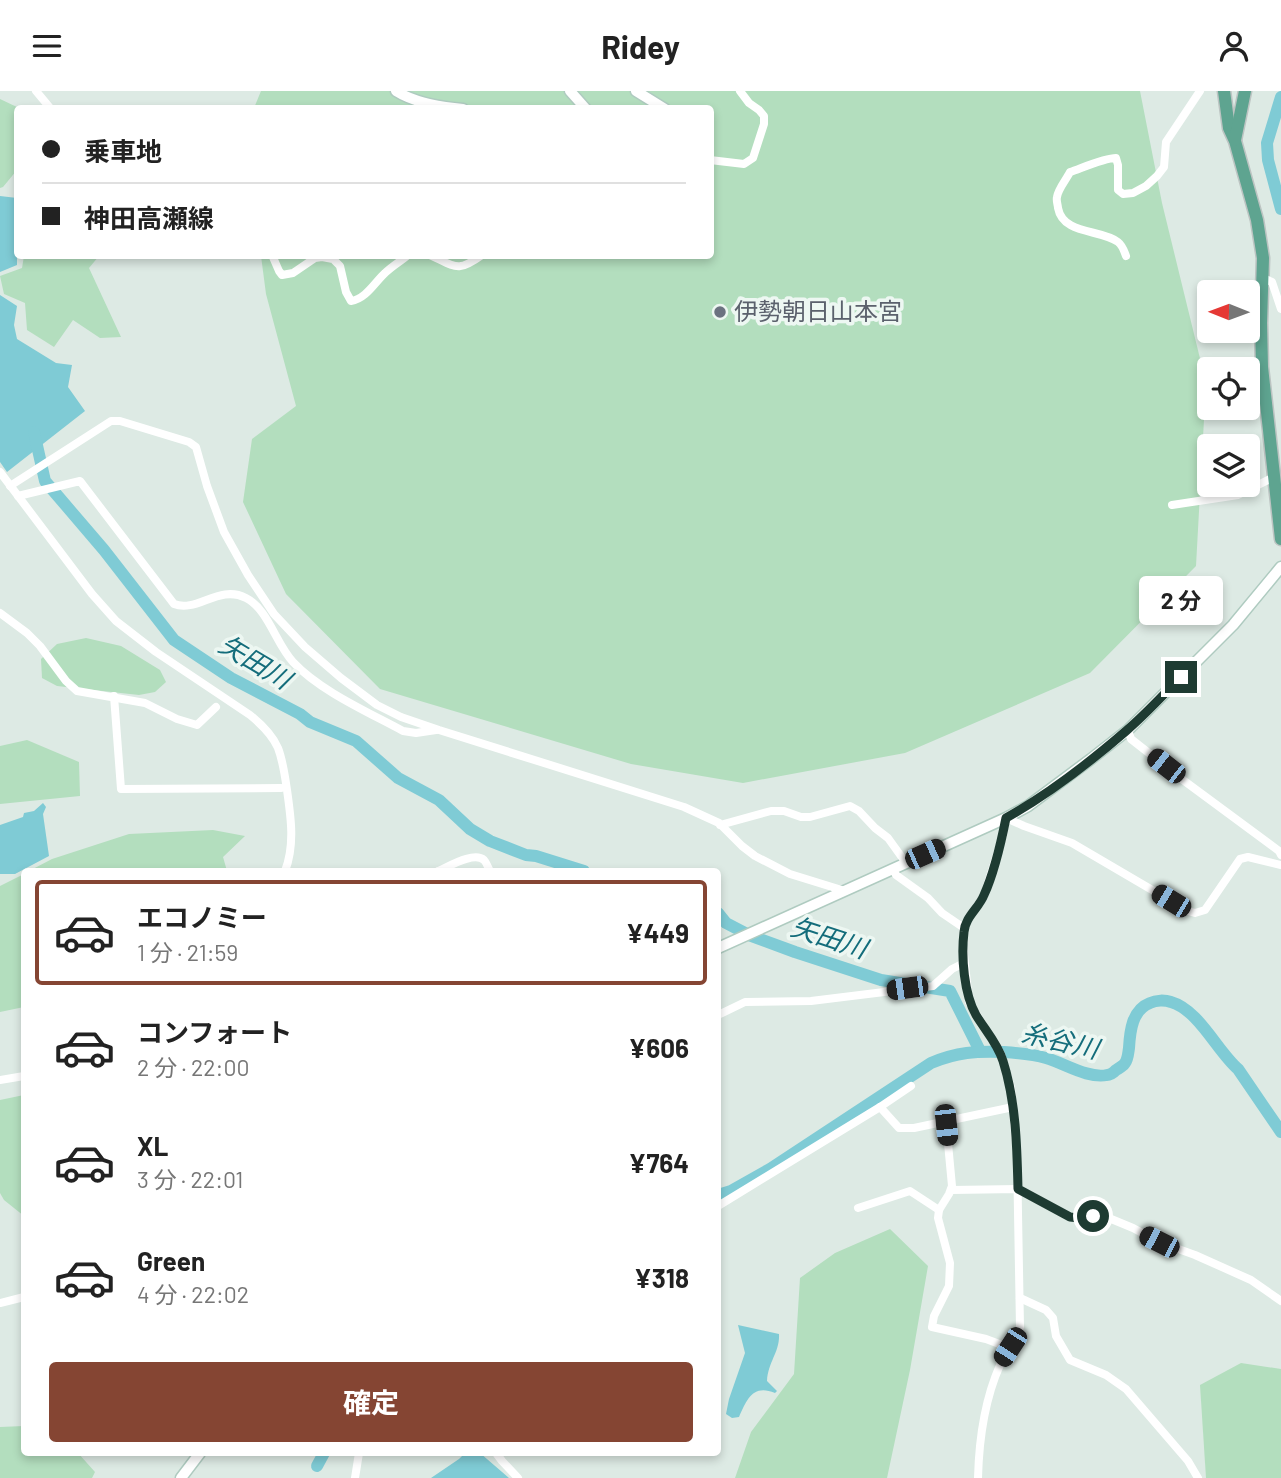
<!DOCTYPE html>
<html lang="ja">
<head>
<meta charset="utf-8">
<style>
	:root { --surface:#fff; --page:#f6f6f6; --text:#222; --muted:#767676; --line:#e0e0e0; --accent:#854533 }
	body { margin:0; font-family:Barlow,"Noto Sans JP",sans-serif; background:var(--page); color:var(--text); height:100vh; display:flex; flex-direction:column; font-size:26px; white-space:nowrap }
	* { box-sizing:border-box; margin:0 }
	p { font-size:23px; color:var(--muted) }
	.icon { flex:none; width:38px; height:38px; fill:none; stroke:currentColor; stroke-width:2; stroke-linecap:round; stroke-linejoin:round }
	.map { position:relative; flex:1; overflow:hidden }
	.panel { position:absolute; left:21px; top:777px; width:700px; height:588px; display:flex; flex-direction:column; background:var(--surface); border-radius:7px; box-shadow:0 4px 10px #0003 }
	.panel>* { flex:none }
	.banner { position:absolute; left:14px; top:14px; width:700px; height:154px; border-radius:7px; box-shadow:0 4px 10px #0003; display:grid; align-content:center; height:154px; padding:0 28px; background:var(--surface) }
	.needle { width:46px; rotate:271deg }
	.buttons { position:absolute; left:1197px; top:189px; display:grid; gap:14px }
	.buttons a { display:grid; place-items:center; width:63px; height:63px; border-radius:7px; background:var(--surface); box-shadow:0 4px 10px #0003; font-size:35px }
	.end { position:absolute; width:32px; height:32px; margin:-16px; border:9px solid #1e3b32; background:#fff; box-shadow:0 0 0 4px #fff }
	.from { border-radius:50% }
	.bubble { position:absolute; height:49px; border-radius:7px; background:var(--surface); box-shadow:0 4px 10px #0003; font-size:23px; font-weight:700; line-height:49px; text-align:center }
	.car { position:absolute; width:21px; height:42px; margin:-21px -10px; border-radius:9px; box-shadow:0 0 5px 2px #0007; background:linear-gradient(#222 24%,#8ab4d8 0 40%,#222 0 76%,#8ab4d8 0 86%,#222 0) }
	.banner b { display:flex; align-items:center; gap:24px; height:66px; font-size:26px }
	.banner b+b { border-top:2px solid var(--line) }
	.banner i { width:18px; height:18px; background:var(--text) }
	ul { padding:12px 0 0; list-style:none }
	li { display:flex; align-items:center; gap:21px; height:105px; margin:0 14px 10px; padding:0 14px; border:4px solid transparent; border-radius:7px }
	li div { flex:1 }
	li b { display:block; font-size:26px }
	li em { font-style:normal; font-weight:700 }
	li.selected { border-color:var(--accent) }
	li>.icon { width:63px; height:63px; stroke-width:1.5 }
	.cta { display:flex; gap:14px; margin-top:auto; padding:14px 28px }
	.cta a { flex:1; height:80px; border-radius:7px; background:var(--accent); color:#fff; font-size:28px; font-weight:700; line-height:80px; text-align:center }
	header { display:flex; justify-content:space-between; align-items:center; height:91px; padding:0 28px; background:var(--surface); font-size:32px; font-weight:700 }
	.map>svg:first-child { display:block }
</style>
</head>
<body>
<header><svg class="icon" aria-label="menu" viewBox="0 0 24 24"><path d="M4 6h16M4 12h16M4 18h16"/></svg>Ridey<svg class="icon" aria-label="person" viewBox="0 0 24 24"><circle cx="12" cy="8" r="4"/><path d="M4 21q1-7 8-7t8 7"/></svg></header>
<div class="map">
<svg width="1281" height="1387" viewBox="0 0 1281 1387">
	<rect width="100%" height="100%" fill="#ddeae4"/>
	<g fill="#b3debe">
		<path d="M261,0H1140L1162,112L1206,292L1196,475L1090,582L905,662L743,692L631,673L380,598L286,503L243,411L252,348L296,315L266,203L261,165L710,164V18L254,17Z"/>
		<path d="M0,8L19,17L18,18L17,79L3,96L0,97Z"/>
		<path d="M24,165H99L89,177L121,246L100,247L73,229L54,256L27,239L25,212L4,203L0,185L22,177Z"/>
		<path d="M86,547L121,555L160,579L166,591L155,601L139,604L57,595L42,587L41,568L57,553Z"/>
		<path d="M27,649L79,671L80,705L0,713V655Z"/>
		<path d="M213,739L245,745L223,766L227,780H29L52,768L129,743Z"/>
		<path d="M24,783V916L0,921V795Z"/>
		<path d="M24,1004V1125L4,1109L0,1102V1009Z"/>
		<path d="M890,1138L928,1175L910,1279L887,1387H735L751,1341L794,1283L800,1187L835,1162Z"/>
		<path d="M1241,1272L1281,1278V1387H1206L1200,1294Z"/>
		<path d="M24,1335V1362H78L95,1381L92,1387H0V1336Z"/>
	</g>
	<g fill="#7fcbd5">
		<path d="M0,105L17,107V174L0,181Z"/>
		<path d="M0,204L17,215L14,234L17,248L56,272L72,274L68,296L85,320L7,381L0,371Z"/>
		<path d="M43,712L46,716L43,723L49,765L15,783H0V734L23,726L24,722L34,720Z"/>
		<path d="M738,1234L779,1243C780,1261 768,1271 767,1290L777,1300L775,1302C753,1293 747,1308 739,1326L732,1327L726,1323L729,1308L745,1262Z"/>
		<path d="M465,1362H480L509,1387H431L459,1368Z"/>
	</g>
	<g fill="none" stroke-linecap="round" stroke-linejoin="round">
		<g stroke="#7fcbd5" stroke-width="12">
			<path d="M1281,6L1267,52L1268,69L1281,118"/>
			<path d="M34,341L45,390L104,459L174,549L231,587L300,623L310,631L356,650L398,687L439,709L470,738L490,750L526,764L536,765L584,780"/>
			<path d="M718,822L726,832L749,844L795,861L881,889L950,900L980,960"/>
			<path d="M718,1104L731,1100L770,1078L931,972C957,961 976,960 1004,961C1018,962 1032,963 1046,967C1064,972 1088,988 1107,984C1110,984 1114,981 1116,979C1118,978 1124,974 1125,972C1128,968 1128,963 1129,957C1130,940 1132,919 1150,912C1156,909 1165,909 1171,911C1199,919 1217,960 1238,978L1281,1041"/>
			<path d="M317,1375L324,1362"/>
		</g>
		<defs>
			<g id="secondary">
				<path d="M396,0C415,12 440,16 463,18"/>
				<path d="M570,0L586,18"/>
				<path d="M636,0L665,18"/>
				<path d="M718,857L1006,727L1028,715L1091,668L1128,639L1233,534L1281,476"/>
				<path d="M181,1387L200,1362"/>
			</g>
			<g id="primary">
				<path d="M1224,0L1229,37L1235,50L1257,129L1263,167L1261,232L1262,276L1281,448"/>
				<path d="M1235,49L1245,0"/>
			</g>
		</defs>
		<use href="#secondary" stroke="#afcbc0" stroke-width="13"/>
		<use href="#primary" stroke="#bcc4c2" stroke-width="15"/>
		<g stroke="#fff" stroke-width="8">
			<path d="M36,0L51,18"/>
			<path d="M710,69L744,73L753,67L764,33V25L759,19L749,12L740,0"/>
			<path d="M272,164L279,180L282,184L293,182L315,167L322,166L333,168L340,175L346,201L351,210C366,208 375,191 385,182C392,175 401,170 408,164"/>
			<path d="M430,164C456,176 457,182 482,164"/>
			<path d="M1126,165C1124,160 1123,155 1118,151C1101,138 1063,144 1058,117C1058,114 1056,110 1057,106C1058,98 1066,89 1070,81C1082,77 1104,67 1116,67L1118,74V99L1123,103L1133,102L1146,95L1157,85L1164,76L1166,51L1200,0"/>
			<path d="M1263,187L1272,191L1281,218"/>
			<path d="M0,381L92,503L116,530L156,561L250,624C261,633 272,643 278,657C283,670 285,685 287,699C291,727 295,754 285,780"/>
			<path d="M10,395L111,330H120L189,351L196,356L207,395L224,441L248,484L274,523L305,556L341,587L377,614L401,626L439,639L684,716L719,732L742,755L755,765L790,783L845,800"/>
			<path d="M18,405L80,390L174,513C197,522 219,493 246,507C268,518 276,553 293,571C320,600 368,621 403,640L416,642L436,639"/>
			<path d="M1172,414L1238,404L1274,386"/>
			<path d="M0,522L27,542L40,555L66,590L77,600L145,612L177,628L197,634L216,616"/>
			<path d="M114,605L121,698L281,697"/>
			<path d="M1128,639L1131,648L1183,689L1279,760L1281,764"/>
			<path d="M720,734L771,720H784L801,726H810L850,715L859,720L875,737L888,747L906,772"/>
			<path d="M893,778L896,784L928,807L942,822L964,837"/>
			<path d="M438,780C448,776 474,760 484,769C487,772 488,777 490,780"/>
			<path d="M718,924L745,911L811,910L933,895L952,878L964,872"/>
			<path d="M0,989L24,985"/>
			<path d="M880,1016L899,1037H914L1013,1016"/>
			<path d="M946,1031L952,1095L949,1103L939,1119L938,1127L950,1172L949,1195L934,1225L932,1236L986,1248L1010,1257"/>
			<path d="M951,1099L1018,1098L1070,1126L1104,1125L1133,1137L1159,1151L1195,1164L1251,1189L1281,1210"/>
			<path d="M718,1115L880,1016L911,995"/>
			<path d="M858,1117L910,1100L939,1119"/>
			<path d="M1020,1207L1046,1219L1053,1227L1056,1245L1070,1269L1106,1284L1126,1298L1188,1370L1198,1387"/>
			<path d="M0,1212L24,1206"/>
			<path d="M496,1362L502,1370L518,1387"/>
			<path d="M355,1387L359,1362"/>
			<path d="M978,1387C979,1348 984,1310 1000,1274C1006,1260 1017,1251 1020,1236L1017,1064L1011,997L1001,963L969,911L963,854L964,837L969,826L984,805L1003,744L1006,727L1024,735L1072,752L1188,820L1195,822L1205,819L1240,768L1248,766L1281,774"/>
		</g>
		<use href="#secondary" stroke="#fff" stroke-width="10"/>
		<use href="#primary" stroke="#5ea490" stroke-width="12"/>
	</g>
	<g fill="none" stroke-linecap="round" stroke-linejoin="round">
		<path stroke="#1e3b32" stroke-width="9" d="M1093,1125L1079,1127L1070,1126L1018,1098C1017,1055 1016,1011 1003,970C998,953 985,939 976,924C964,903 961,866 964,841C965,826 979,817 984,804C995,780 1001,752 1006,727C1049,703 1089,672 1126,640C1145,624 1163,604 1181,586"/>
	</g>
	<circle fill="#6b7280" stroke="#edf7f2" stroke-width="2.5" cx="720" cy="221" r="7"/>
	<g text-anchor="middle" stroke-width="7" stroke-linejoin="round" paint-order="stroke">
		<g font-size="24" fill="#5b616d" stroke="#edf7f2" text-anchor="start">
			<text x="734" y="229">伊勢朝日山本宮</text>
		</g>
		<g font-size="26" font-style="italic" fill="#146d7b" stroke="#edf7f2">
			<text transform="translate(255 571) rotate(31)" y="9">矢田川</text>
			<text transform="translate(829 847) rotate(18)" y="9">矢田川</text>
			<text transform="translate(1060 950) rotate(13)" y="9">糸谷川</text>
		</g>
	</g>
</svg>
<div class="buttons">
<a><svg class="needle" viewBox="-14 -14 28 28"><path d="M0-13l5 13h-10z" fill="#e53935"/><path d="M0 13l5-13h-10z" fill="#767676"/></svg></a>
<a><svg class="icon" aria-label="locate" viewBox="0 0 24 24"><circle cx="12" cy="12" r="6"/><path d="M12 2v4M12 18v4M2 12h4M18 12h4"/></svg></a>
<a><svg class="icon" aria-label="layers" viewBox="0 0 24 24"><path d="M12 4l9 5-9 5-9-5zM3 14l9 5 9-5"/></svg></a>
</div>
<i class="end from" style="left:1093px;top:1125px"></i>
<i class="end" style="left:1181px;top:586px"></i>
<div class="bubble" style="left:1139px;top:485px;width:84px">2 分</div>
<i class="car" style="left:1166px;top:675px;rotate:308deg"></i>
<i class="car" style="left:925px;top:763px;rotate:66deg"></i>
<i class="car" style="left:1171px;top:810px;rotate:301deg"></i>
<i class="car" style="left:907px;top:897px;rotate:262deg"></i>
<i class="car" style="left:946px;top:1034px;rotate:174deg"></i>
<i class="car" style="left:1159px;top:1151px;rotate:297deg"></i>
<i class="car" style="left:1010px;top:1256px;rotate:213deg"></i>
<div class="banner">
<b><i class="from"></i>乗車地</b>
<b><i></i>神田高瀬線</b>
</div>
<section class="panel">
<ul>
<li class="selected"><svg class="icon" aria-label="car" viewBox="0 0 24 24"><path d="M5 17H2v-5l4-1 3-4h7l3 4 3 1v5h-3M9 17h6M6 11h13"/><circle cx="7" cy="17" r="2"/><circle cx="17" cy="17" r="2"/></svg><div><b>エコノミー</b><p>1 分 · 21:59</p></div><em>¥449</em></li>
<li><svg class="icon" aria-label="car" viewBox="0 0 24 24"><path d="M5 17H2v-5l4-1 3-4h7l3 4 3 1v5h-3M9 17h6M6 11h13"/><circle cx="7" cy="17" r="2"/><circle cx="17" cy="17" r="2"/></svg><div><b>コンフォート</b><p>2 分 · 22:00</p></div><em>¥606</em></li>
<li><svg class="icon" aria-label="car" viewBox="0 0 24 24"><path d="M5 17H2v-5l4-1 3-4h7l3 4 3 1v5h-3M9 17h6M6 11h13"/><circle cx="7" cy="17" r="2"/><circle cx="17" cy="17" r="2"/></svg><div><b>XL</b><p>3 分 · 22:01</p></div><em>¥764</em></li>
<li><svg class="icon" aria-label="car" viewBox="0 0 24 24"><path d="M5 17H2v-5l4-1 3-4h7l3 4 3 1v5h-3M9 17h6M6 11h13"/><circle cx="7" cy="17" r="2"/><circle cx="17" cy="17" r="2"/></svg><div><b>Green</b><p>4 分 · 22:02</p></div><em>¥318</em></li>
</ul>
<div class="cta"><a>確定</a></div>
</section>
</div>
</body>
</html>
